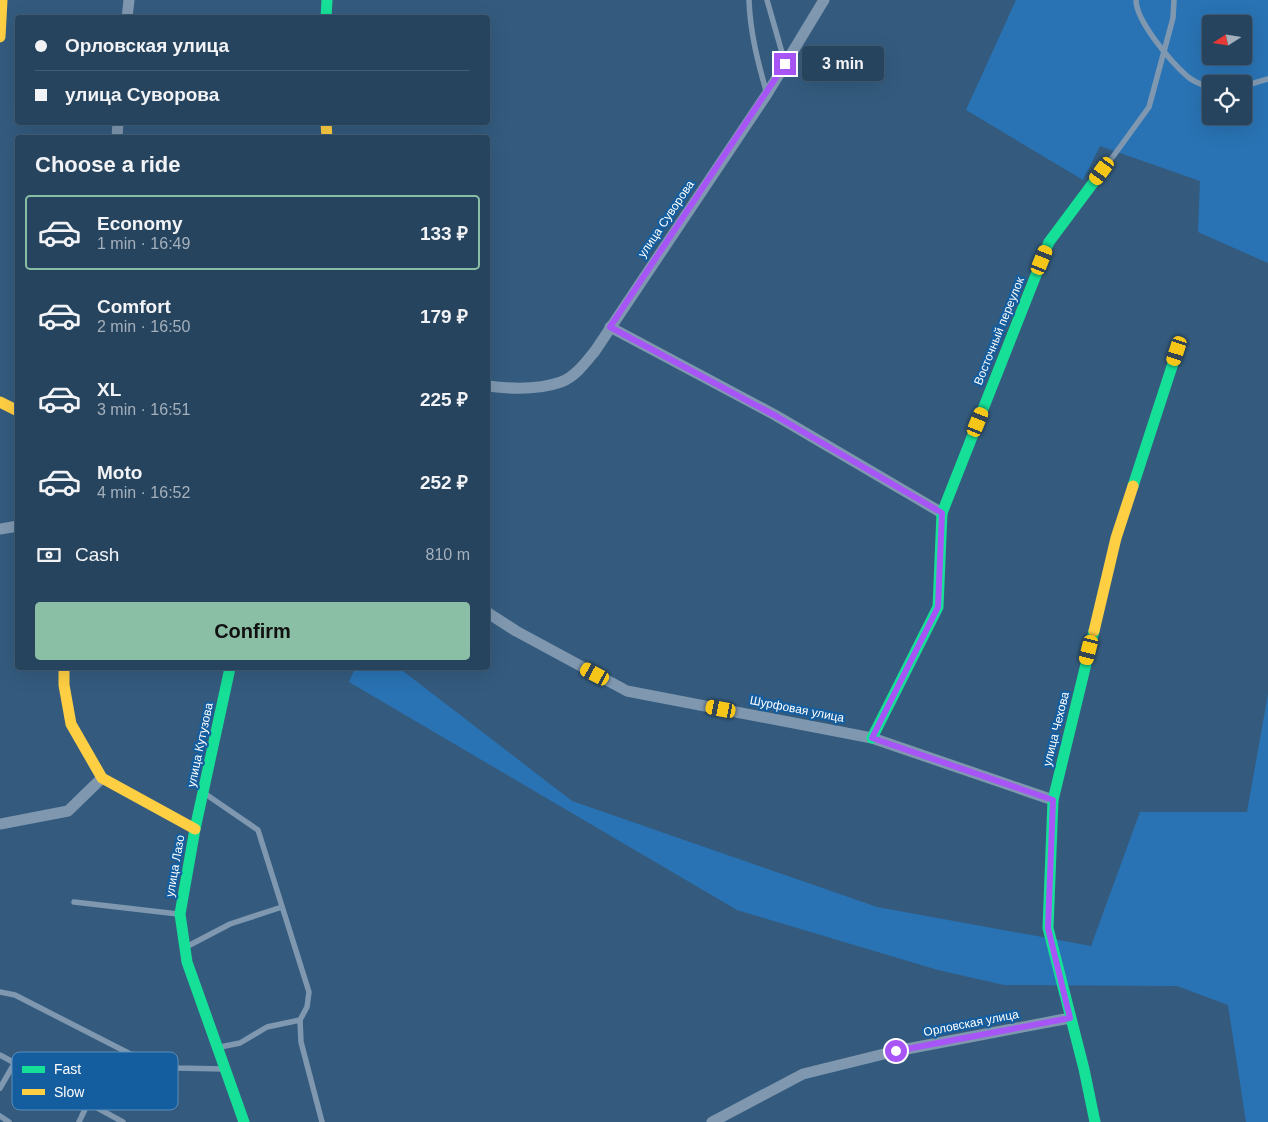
<!DOCTYPE html>
<html lang="en">
<head>
<meta charset="utf-8">
<style>
	:root { --surface:#27445e; --page:#334e67; --text:#f1f3f6; --muted:#a4b0bc; --line:#435c73; --accent:#8abfa5 }
	body { margin:0; font-family:Arial,sans-serif; background:var(--page); color:var(--text); height:100vh; display:flex; flex-direction:column; font-size:19px; white-space:nowrap }
	* { box-sizing:border-box; margin:0 }
	p { font-size:16px; color:var(--muted) }
	.icon { flex:none; width:28px; height:28px; fill:none; stroke:currentColor; stroke-width:2; stroke-linecap:round; stroke-linejoin:round }
	.map { position:relative; flex:1; overflow:hidden }
	.side { position:absolute; left:15px; top:135px; width:475px; height:535px; display:flex; flex-direction:column; background:var(--surface); border-radius:5px; box-shadow:0 5px 20px #0002,0 0 0 1px var(--line) }
	.side>* { flex:none }
	.banner { position:absolute; left:15px; top:15px; width:475px; height:110px; border-radius:5px; box-shadow:0 5px 20px #0002,0 0 0 1px var(--line); display:grid; align-content:center; height:110px; padding:0 20px; background:var(--surface) }
	.needle { width:32px; rotate:258deg }
	.fabs { position:absolute; left:1202px; top:15px; display:grid; gap:10px }
	.fabs a { display:grid; place-items:center; width:50px; height:50px; border-radius:5px; background:var(--surface); box-shadow:0 5px 20px #0002,0 0 0 1px var(--line); font-size:25px }
	.end { position:absolute; width:22px; height:22px; margin:-11px; border:6px solid #a855f7; background:#fff; box-shadow:0 0 0 2px #fff }
	.from { border-radius:50% }
	.bubble { position:absolute; height:35px; border-radius:5px; background:var(--surface); box-shadow:0 5px 20px #0002,0 0 0 1px var(--line); font-size:16px; font-weight:600; line-height:35px; text-align:center }
	.car { position:absolute; width:15px; height:30px; margin:-15px -8px; border-radius:6px; box-shadow:0 0 4px 1px #0007; background:linear-gradient(#f5c518 24%,#345 0 40%,#f5c518 0 76%,#345 0 86%,#f5c518 0) }
	.banner b { display:flex; align-items:center; gap:18px; height:48px; font-size:19px }
	.banner b+b { border-top:1px solid var(--line) }
	.banner i { width:12px; height:12px; background:var(--text) }
	ul { padding:0; list-style:none }
	li { display:flex; align-items:center; gap:15px; height:75px; margin:0 10px 8px; padding:0 10px; border:2px solid transparent; border-radius:5px }
	li div { flex:1 }
	li b { display:block; font-size:19px }
	li em { font-style:normal; font-weight:600 }
	li.active { border-color:var(--accent) }
	li>.icon { width:45px; height:45px; stroke-width:1.5 }
	h2 { padding:0 20px; font-size:22px; line-height:60px }
	.pay { display:flex; align-items:center; gap:12px; height:55px; padding:0 20px; font-size:19px }
	.pay p { margin-inline-start:auto }
	.action { display:flex; gap:10px; margin-top:auto; padding:10px 20px }
	.action a { flex:1; height:58px; border-radius:5px; background:var(--accent); color:#111; font-size:20px; font-weight:600; line-height:58px; text-align:center }
	.map>svg:first-child { display:block }
</style>
</head>
<body>
<div class="map">
<svg width="1268" height="1122" viewBox="0 0 1268 1122">
	<rect width="100%" height="100%" fill="#345b7e"/>
	<g fill="#2973b4" fill-rule="evenodd">
		<path d="M1016,0H1268V263L1198,232L1200,181L1100,146L1083,180L966,110ZM1211,24H1244V56H1211ZM1211,84H1244V116H1211Z"/>
		<path d="M355,668H399L572,801L877,907L1091,946L1140,812H1247L1268,694V1122H1246L1228,1005L1177,986L1004,985L938,970L737,910L349,682Z"/>
	</g>
	<g fill="none" stroke-linecap="round" stroke-linejoin="round">
		<g stroke="#7f98b0" stroke-width="5.5">
			<path d="M749,0C750,32 758,63 767,94"/>
			<path d="M767,0L785,63"/>
			<path d="M1136,0C1136,21 1171,62 1187,76C1193,82 1203,85 1211,88"/>
			<path d="M1244,86L1268,79"/>
			<path d="M1104,169L1149,107L1173,18L1174,0"/>
			<path d="M204,793L258,830L309,992L307,1007L300,1020L301,1042L322,1122"/>
			<path d="M74,902L178,914"/>
			<path d="M188,946L230,924L282,907"/>
			<path d="M0,992L15,995L148,1063L178,1068L223,1069"/>
			<path d="M220,1047L240,1043L267,1027L300,1020"/>
			<path d="M0,1055L123,1122"/>
			<path d="M0,1088L14,1064"/>
			<path d="M0,1116L9,1122"/>
			<path d="M79,1122L88,1103"/>
		</g>
		<g stroke="#7f98b0" stroke-width="11">
			<path d="M127,18L129,0"/>
			<path d="M117,138L118,122"/>
			<path d="M610,327L775,415L942,513"/>
			<path d="M488,386C511,389 538,390 561,382C575,377 586,362 595,351L767,94L824,0"/>
			<path d="M0,529L18,526"/>
			<path d="M488,613L516,631L627,691L872,738L1053,800"/>
			<path d="M0,824L68,811L102,778"/>
			<path d="M712,1122L803,1074L896,1051L1070,1018"/>
		</g>
		<g stroke="#16e098" stroke-width="11">
			<path d="M326,18L327,0"/>
			<path d="M1133,486L1177,351"/>
			<path d="M1094,631L1053,800L1048,928L1084,1069L1095,1122"/>
			<path d="M230,668L195,829L180,914L187,962L244,1122"/>
			<path d="M872,738L938,607L942,513L1049,242L1102,171"/>
		</g>
		<g stroke="#ffcf43" stroke-width="11">
			<path d="M0,37L2,0"/>
			<path d="M326,122L327,138"/>
			<path d="M0,402L18,411"/>
			<path d="M1094,631L1116,538L1133,486"/>
			<path d="M64,668V685L71,724L102,778L195,829"/>
		</g>
	</g>
	<g fill="none" stroke-linecap="round" stroke-linejoin="round">
		<path stroke="#a855f7" stroke-width="6" d="M785,64L610,327L776,416L942,513L938,607L872,738L1053,800L1048,928L1070,1018L896,1051"/>
	</g>
	<g text-anchor="middle" stroke-width="4.5" stroke-linejoin="round" paint-order="stroke">
		<g font-size="12" fill="#fff" stroke="#145d9e">
			<text transform="translate(666 219) rotate(-56)" y="4">улица Суворова</text>
			<text transform="translate(999 331) rotate(-68)" y="4">Восточный переулок</text>
			<text transform="translate(797 709) rotate(11)" y="4">Шурфовая улица</text>
			<text transform="translate(1056 729) rotate(-76)" y="4">улица Чехова</text>
			<text transform="translate(200 745) rotate(-78)" y="4">улица Кутузова</text>
			<text transform="translate(175 866) rotate(-80)" y="4">улица Лазо</text>
			<text transform="translate(971 1023) rotate(-11)" y="4">Орловская улица</text>
		</g>
	</g>
	<rect x="12" y="1052" width="166" height="58" rx="8" fill="#145d9e" stroke="#5a8ebb" stroke-width="1"/>
	<rect x="22" y="1066" width="23" height="7" fill="#16e098"/>
	<rect x="22" y="1089" width="23" height="6" fill="#ffcf43"/>
	<g font-size="14" fill="#fff">
		<text x="54" y="1074">Fast</text>
		<text x="54" y="1097">Slow</text>
	</g>
</svg>
<div class="fabs">
<a><svg class="needle" viewBox="-14 -14 28 28"><path d="M0-13l5 13h-10z" fill="#e53935"/><path d="M0 13l5-13h-10z" fill="#a4b0bc"/></svg></a>
<a><svg class="icon" aria-label="locate" viewBox="0 0 24 24"><circle cx="12" cy="12" r="6"/><path d="M12 2v4M12 18v4M2 12h4M18 12h4"/></svg></a>
</div>
<i class="end from" style="left:896px;top:1051px"></i>
<i class="end" style="left:785px;top:64px"></i>
<div class="bubble" style="left:802px;top:46px;width:82px">3 min</div>
<i class="car" style="left:1102px;top:171px;rotate:216deg"></i>
<i class="car" style="left:1042px;top:260px;rotate:22deg"></i>
<i class="car" style="left:1177px;top:351px;rotate:198deg"></i>
<i class="car" style="left:978px;top:422px;rotate:22deg"></i>
<i class="car" style="left:1089px;top:650px;rotate:194deg"></i>
<i class="car" style="left:595px;top:674px;rotate:298deg"></i>
<i class="car" style="left:721px;top:709px;rotate:281deg"></i>
<div class="banner">
<b><i class="from"></i>Орловская улица</b>
<b><i></i>улица Суворова</b>
</div>
<section class="side">
<h2>Choose a ride</h2>
<ul>
<li class="active"><svg class="icon" aria-label="car" viewBox="0 0 24 24"><path d="M5 17H2v-5l4-1 3-4h7l3 4 3 1v5h-3M9 17h6M6 11h13"/><circle cx="7" cy="17" r="2"/><circle cx="17" cy="17" r="2"/></svg><div><b>Economy</b><p>1 min · 16:49</p></div><em>133 ₽</em></li>
<li><svg class="icon" aria-label="car" viewBox="0 0 24 24"><path d="M5 17H2v-5l4-1 3-4h7l3 4 3 1v5h-3M9 17h6M6 11h13"/><circle cx="7" cy="17" r="2"/><circle cx="17" cy="17" r="2"/></svg><div><b>Comfort</b><p>2 min · 16:50</p></div><em>179 ₽</em></li>
<li><svg class="icon" aria-label="car" viewBox="0 0 24 24"><path d="M5 17H2v-5l4-1 3-4h7l3 4 3 1v5h-3M9 17h6M6 11h13"/><circle cx="7" cy="17" r="2"/><circle cx="17" cy="17" r="2"/></svg><div><b>XL</b><p>3 min · 16:51</p></div><em>225 ₽</em></li>
<li><svg class="icon" aria-label="car" viewBox="0 0 24 24"><path d="M5 17H2v-5l4-1 3-4h7l3 4 3 1v5h-3M9 17h6M6 11h13"/><circle cx="7" cy="17" r="2"/><circle cx="17" cy="17" r="2"/></svg><div><b>Moto</b><p>4 min · 16:52</p></div><em>252 ₽</em></li>
</ul>
<div class="pay"><svg class="icon" aria-label="cash" viewBox="0 0 24 24"><path d="M3 7h18v10H3z"/><circle cx="12" cy="12" r="2"/></svg>Cash<p>810 m</p></div>
<div class="action"><a>Confirm</a></div>
</section>
</div>
</body>
</html>
